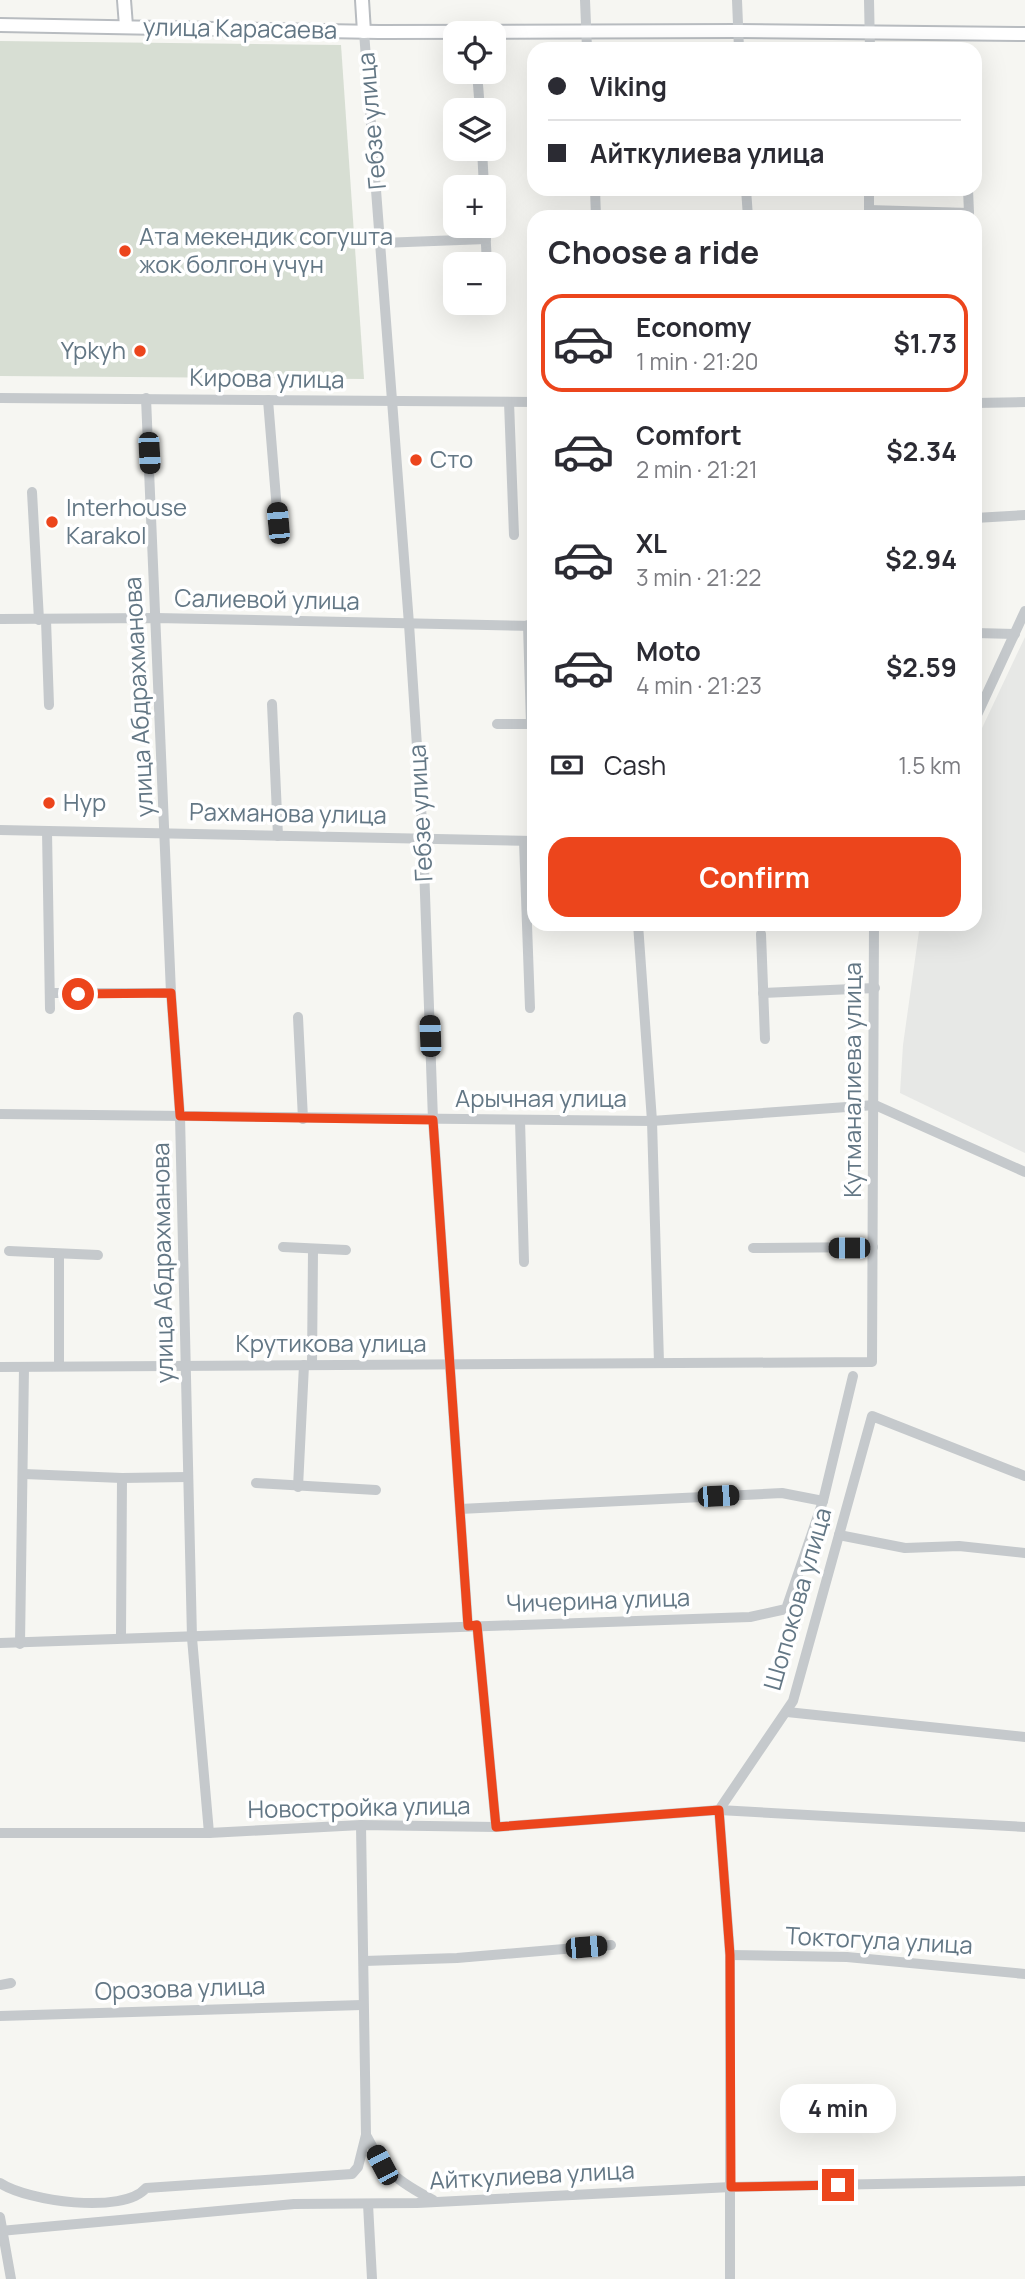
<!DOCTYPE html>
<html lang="en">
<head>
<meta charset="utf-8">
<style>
	:root { --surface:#fff; --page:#f2f2f3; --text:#2b2b33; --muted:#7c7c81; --line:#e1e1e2; --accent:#ec451c }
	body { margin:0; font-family:Manrope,sans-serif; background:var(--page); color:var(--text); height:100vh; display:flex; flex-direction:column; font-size:26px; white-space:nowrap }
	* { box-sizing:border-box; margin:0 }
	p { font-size:23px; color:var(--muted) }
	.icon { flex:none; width:38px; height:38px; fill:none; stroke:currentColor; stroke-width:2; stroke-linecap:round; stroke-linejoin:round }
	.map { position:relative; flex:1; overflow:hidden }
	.drawer { position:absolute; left:527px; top:210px; width:455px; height:721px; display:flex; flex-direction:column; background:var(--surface); border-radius:21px; box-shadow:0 7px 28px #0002 }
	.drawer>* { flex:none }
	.banner { position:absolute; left:527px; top:42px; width:455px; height:154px; border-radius:21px; box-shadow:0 7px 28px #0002; display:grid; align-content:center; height:154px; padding:0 21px; background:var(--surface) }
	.buttons { position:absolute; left:443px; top:21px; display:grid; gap:14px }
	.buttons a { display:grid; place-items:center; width:63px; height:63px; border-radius:14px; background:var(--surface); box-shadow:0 7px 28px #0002; font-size:35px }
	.end { position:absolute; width:32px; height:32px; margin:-16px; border:9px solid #ec451c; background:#fff; box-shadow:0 0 0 4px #fff }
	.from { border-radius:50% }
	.bubble { position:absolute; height:49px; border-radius:21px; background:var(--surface); box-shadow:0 7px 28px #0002; font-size:23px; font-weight:700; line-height:49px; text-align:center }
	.car { position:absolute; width:21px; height:42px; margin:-21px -10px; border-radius:9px; box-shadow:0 0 5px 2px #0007; background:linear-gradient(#222 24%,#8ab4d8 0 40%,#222 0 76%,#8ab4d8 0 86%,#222 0) }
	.banner b { display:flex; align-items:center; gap:24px; height:66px; font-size:26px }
	.banner b+b { border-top:2px solid var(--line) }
	.banner i { width:18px; height:18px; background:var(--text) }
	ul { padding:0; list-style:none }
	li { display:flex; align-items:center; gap:21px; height:98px; margin:0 14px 10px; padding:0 7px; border:4px solid transparent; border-radius:21px }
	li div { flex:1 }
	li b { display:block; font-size:26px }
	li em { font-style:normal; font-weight:700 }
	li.current { border-color:var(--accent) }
	li>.icon { width:63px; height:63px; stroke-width:1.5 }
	h2 { padding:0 21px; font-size:32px; line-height:84px }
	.pay { display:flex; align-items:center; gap:18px; height:77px; padding:0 21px; font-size:26px }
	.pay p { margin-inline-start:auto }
	.button { display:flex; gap:14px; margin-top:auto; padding:14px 21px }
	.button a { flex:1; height:80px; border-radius:21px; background:var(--accent); color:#fff; font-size:28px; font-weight:700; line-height:80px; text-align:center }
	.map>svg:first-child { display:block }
</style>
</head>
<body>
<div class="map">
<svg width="1025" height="2279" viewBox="0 0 1025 2279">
	<rect width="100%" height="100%" fill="#f6f6f2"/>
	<path fill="#e7e8e6" d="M1025,637V1153L900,1093L903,1045L920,924H975V743Z"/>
	<path fill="#d7ded3" d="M0,41L341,45L364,379L0,376Z"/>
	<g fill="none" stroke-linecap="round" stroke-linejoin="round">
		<defs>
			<g id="major">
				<path d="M124,0L126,26"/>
				<path d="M362,0L364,32"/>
				<path d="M0,25L379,32L738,31L1025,34"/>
			</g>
		</defs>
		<use href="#major" stroke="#b8bcc0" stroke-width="16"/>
		<g stroke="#c5c9cc" stroke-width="10">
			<path d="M585,0L587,49"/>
			<path d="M737,0L739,49"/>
			<path d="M869,0L870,49"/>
			<path d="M364,32L409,624L423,838L433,1120L468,1626"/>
			<path d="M477,72L480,110"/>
			<path d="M482,149L484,187"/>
			<path d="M595,189L596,217"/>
			<path d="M746,189L748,217"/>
			<path d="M968,189L969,213"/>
			<path d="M869,210L969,213V217"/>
			<path d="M869,214V189"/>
			<path d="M485,226L487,264"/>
			<path d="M381,243L486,239"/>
			<path d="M490,303V306"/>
			<path d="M0,398L534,402"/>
			<path d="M146,398L171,993L180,1116L192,1638L209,1833"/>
			<path d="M268,400L278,523"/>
			<path d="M509,402L514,535"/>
			<path d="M975,403L1025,402"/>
			<path d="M32,492L39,620"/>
			<path d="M975,518L1025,515"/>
			<path d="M0,619L156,618L534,626"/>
			<path d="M46,620L49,705"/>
			<path d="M975,633L1015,634"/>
			<path d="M272,704L278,836"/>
			<path d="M977,715L1025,611"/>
			<path d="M497,724H531L528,625"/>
			<path d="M0,830L534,841"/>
			<path d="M47,831L50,1009"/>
			<path d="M524,841L530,1008"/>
			<path d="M638,924L652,1121L659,1363"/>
			<path d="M761,934L765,1039"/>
			<path d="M50,993H171"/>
			<path d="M763,993L875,988"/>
			<path d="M298,1017L303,1119"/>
			<path d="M0,1114L652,1121L875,1105L1025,1172"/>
			<path d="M520,1120L524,1262"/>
			<path d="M283,1247L346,1250"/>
			<path d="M753,1248L873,1247"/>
			<path d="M9,1251L98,1255"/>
			<path d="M59,1254V1366"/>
			<path d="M312,1365L313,1250"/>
			<path d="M0,1367L872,1362L874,924"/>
			<path d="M24,1474L122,1478L188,1477"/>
			<path d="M256,1483L376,1490"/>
			<path d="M298,1487L304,1365"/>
			<path d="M460,1509L782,1493L823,1501"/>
			<path d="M839,1535L905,1548L959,1546L1025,1553"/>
			<path d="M477,1625L496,1827"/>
			<path d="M121,1637L122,1478"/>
			<path d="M0,1643L750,1617L786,1609L823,1501L853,1376"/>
			<path d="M20,1644L24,1367"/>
			<path d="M787,1712L1025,1737"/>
			<path d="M361,1825L366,2135C385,2172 397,2181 433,2200"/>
			<path d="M0,1833H209L361,1825L496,1827L719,1810L1025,1827"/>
			<path d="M730,1955L847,1957L1025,1974"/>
			<path d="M364,1961L457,1958L611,1945"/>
			<path d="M0,1985L11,1983"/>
			<path d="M0,2016L362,2005"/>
			<path d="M0,2183C27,2201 123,2215 146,2188L352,2174L358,2167L366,2135"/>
			<path d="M368,2204L372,2279"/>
			<path d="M0,2217L11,2279"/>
			<path d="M0,2231L294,2204L417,2203L731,2187L1025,2181"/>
			<path d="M730,2279V1955L719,1810L793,1701L872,1416L1025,1476"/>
		</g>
		<use href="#major" stroke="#fff" stroke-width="12"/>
	</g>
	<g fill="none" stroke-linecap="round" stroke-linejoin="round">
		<path stroke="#ec451c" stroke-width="9" d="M78,994L171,993L180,1116L433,1120L468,1626L477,1625L496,1827L719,1810L730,1955L731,2187L838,2185"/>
	</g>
	<g fill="#ec451c" stroke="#fff" stroke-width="2.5">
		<circle cx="125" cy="251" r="7"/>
		<circle cx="140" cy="351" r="7"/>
		<circle cx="416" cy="460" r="7"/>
		<circle cx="52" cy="522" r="7"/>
		<circle cx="49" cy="803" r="7"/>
	</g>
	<g text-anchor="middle" stroke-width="7" stroke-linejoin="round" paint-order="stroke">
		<g font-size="24" fill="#637785" stroke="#fff">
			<text transform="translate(240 29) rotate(1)" y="8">улица Карасаева</text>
			<text transform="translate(372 121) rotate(-95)" y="8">Гебзе улица</text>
			<text transform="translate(267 379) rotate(1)" y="8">Кирова улица</text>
			<text transform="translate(267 600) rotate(1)" y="8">Салиевой улица</text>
			<text transform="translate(139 697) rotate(-93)" y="8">улица Абдрахманова</text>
			<text transform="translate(421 813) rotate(-93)" y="8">Гебзе улица</text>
			<text transform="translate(288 814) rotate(1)" y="8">Рахманова улица</text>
			<text transform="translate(853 1080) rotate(-90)" y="8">Кутманалиева улица</text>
			<text x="541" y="1107">Арычная улица</text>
			<text transform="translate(163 1263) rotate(-91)" y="8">улица Абдрахманова</text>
			<text x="331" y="1352">Крутикова улица</text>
			<text transform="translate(798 1599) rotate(-74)" y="8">Шопокова улица</text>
			<text transform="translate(598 1601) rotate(-2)" y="8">Чичерина улица</text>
			<text transform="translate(359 1808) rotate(-1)" y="8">Новостройка улица</text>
			<text transform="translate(879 1941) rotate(3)" y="8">Токтогула улица</text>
			<text transform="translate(180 1989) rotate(-2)" y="8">Орозова улица</text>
			<text transform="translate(532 2176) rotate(-3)" y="8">Айткулиева улица</text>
		</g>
		<g font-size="24" fill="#637785" stroke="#fff" text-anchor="start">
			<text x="139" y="245">Ата мекендик согушта<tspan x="139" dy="28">жок болгон үчүн</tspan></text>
			<text x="126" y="359" text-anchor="end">Ypkyh</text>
			<text x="430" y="468">Сто</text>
			<text x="66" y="516">Interhouse<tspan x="66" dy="28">Karakol</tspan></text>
			<text x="63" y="811">Нур</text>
		</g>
	</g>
</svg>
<div class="buttons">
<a><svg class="icon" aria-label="locate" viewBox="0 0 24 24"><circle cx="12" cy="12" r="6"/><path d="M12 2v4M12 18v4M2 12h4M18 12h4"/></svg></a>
<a><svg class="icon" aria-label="layers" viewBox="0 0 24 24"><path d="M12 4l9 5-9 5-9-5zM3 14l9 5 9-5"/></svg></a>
<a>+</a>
<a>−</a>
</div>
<i class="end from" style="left:78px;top:994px"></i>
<i class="end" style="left:838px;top:2185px"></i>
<div class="bubble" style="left:780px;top:2084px;width:116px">4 min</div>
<i class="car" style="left:149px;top:453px;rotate:177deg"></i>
<i class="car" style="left:278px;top:523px;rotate:355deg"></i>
<i class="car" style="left:430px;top:1036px;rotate:358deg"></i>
<i class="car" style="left:849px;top:1248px;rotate:270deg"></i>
<i class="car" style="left:718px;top:1496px;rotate:87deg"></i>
<i class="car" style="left:586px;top:1947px;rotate:85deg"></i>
<i class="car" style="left:382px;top:2165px;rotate:332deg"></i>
<div class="banner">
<b><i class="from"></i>Viking</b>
<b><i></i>Айткулиева улица</b>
</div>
<section class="drawer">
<h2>Choose a ride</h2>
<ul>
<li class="current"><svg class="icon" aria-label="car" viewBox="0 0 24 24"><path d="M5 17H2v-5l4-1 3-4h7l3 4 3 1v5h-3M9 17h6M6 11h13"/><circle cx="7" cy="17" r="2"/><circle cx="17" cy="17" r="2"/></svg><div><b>Economy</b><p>1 min · 21:20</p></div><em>$1.73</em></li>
<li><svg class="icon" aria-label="car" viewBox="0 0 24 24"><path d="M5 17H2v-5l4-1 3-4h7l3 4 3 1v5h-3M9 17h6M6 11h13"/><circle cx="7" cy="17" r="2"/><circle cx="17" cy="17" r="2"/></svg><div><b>Comfort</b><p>2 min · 21:21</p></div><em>$2.34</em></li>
<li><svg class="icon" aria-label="car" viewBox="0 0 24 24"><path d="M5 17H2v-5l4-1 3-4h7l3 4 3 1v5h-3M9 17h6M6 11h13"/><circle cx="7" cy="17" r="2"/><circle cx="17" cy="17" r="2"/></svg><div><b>XL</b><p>3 min · 21:22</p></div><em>$2.94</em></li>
<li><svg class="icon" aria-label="car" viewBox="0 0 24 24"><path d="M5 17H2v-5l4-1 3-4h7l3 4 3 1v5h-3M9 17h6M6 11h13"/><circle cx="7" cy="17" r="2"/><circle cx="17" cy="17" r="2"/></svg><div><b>Moto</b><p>4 min · 21:23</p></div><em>$2.59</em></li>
</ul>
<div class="pay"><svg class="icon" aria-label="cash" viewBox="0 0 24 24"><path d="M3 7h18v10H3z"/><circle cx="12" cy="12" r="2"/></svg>Cash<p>1.5 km</p></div>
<div class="button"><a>Confirm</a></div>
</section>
</div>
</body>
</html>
